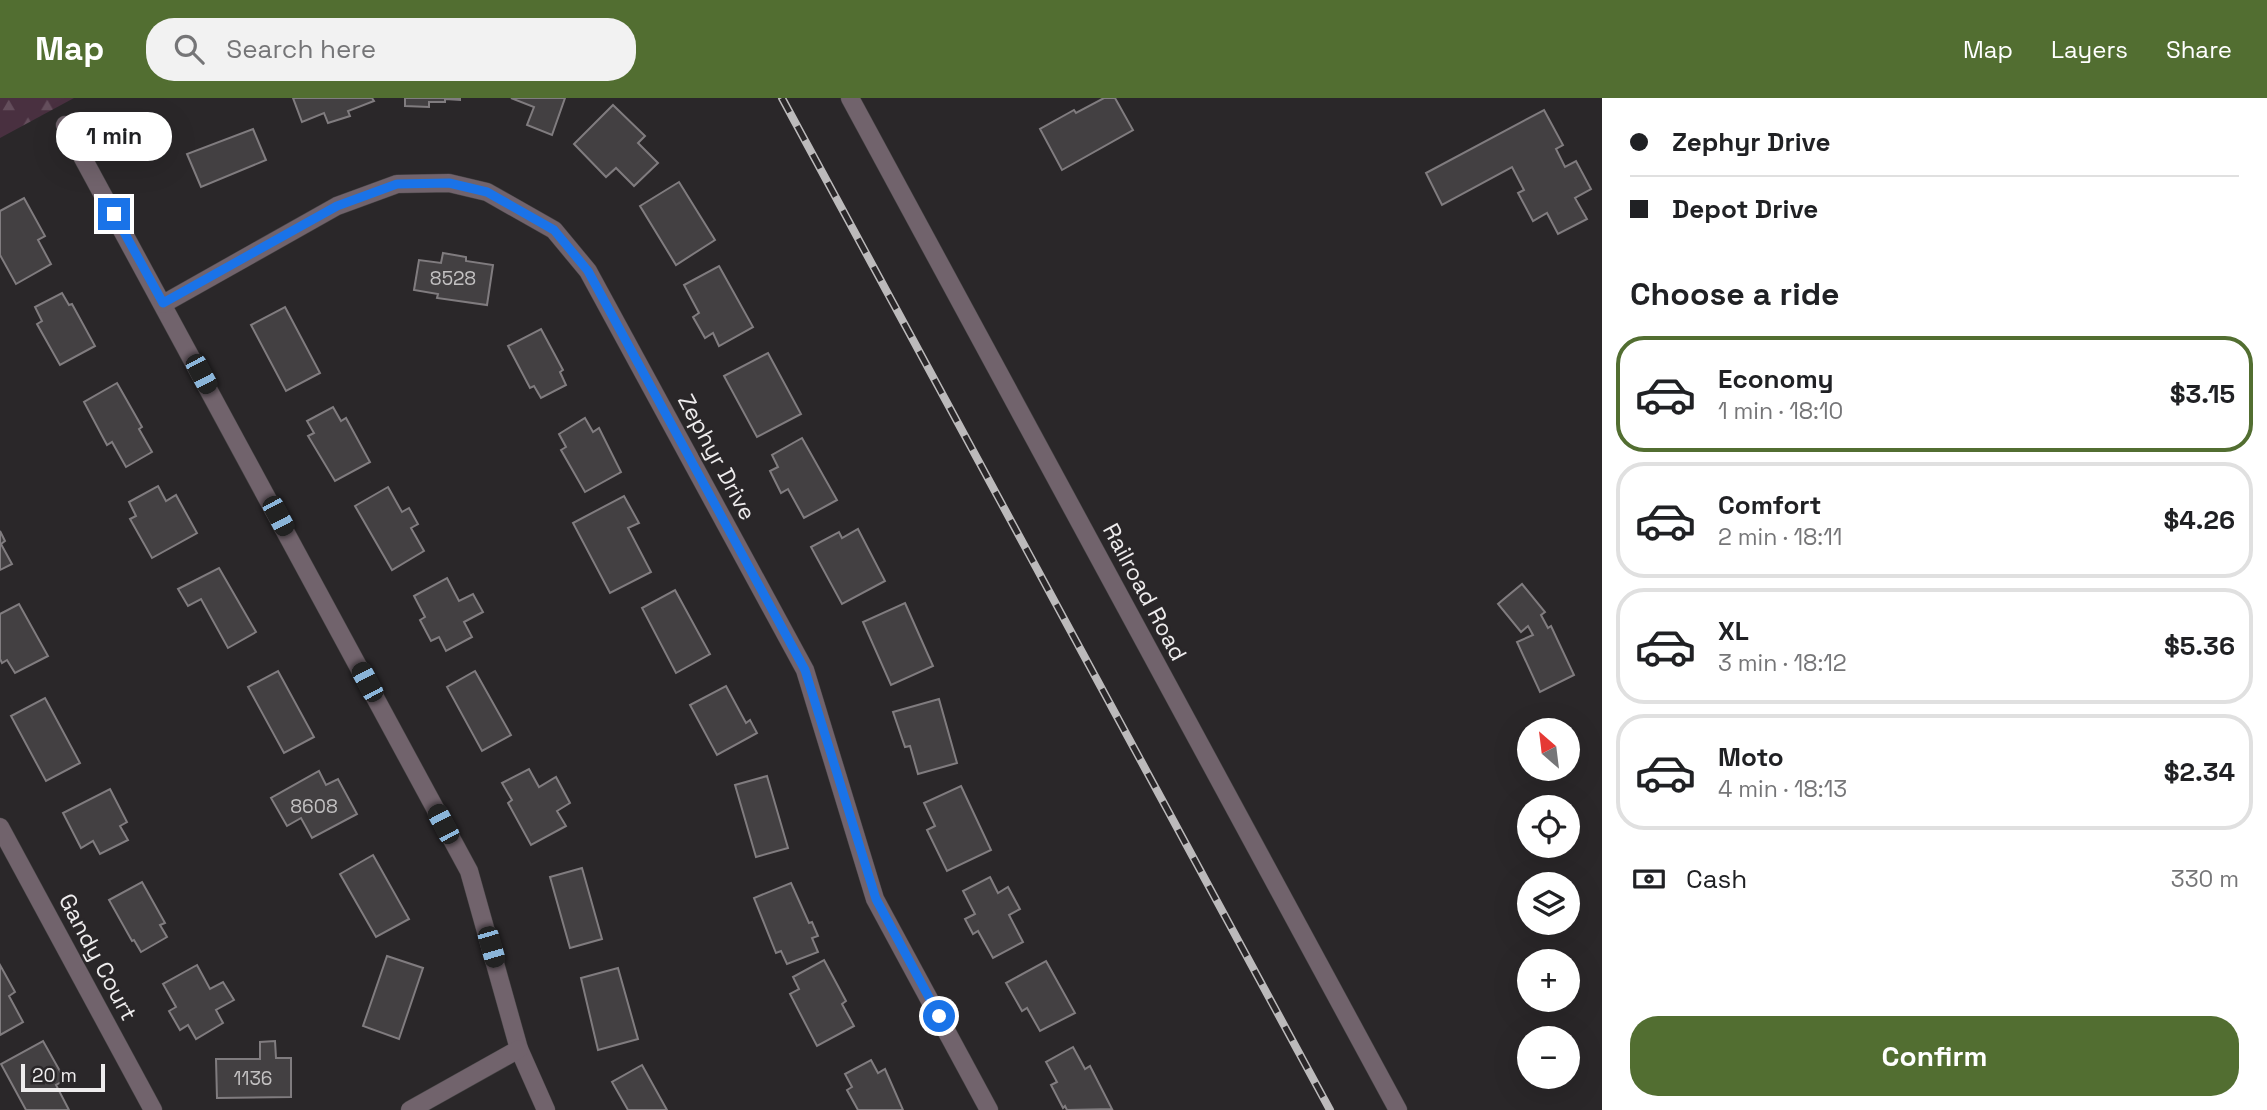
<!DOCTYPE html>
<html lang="en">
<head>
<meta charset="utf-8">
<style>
	:root { --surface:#fff; --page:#f2f2f2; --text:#202124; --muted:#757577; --line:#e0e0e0; --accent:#526e31 }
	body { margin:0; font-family:"Space Grotesk",sans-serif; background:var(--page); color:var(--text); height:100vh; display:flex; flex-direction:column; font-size:26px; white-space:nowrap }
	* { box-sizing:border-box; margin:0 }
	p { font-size:23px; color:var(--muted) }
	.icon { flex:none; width:38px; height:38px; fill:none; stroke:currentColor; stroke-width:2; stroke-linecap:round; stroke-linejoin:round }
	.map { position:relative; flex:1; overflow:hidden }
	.sheet { display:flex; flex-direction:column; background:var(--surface); width:665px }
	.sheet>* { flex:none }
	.guide { display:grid; align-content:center; height:154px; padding:0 28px; background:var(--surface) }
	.needle { width:46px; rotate:332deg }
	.fabs { position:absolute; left:1517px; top:620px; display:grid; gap:14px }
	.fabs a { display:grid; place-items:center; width:63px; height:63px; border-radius:50%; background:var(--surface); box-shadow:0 7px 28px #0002; font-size:35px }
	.scale { position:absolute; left:21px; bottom:18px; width:84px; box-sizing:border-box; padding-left:7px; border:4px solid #eeeced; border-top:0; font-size:19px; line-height:24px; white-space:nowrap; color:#eeeced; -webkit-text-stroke:5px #2a2729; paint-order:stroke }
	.end { position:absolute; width:32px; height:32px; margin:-16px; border:9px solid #1a73e8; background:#fff; box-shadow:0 0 0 4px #fff }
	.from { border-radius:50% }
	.bubble { position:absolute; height:49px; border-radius:24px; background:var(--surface); box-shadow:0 7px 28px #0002; font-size:23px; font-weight:700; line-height:49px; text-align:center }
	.car { position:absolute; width:21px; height:42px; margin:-21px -10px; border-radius:9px; box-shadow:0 0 5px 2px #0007; background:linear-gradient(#222 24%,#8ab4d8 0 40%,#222 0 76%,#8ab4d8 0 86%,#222 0) }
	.guide b { display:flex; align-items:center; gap:24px; height:66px; font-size:26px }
	.guide b+b { border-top:2px solid var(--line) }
	.guide i { width:18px; height:18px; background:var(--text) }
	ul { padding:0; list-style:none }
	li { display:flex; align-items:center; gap:21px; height:116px; margin:0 14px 10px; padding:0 14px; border:4px solid var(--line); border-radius:28px }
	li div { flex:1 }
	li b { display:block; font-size:26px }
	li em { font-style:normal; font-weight:700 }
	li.current { border-color:var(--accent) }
	li>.icon { width:63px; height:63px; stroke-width:1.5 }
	h2 { padding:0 28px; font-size:32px; line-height:84px }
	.pay { display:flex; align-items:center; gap:18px; height:77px; padding:0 28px; font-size:26px }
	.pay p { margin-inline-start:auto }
	.primary-button { display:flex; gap:14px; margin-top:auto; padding:14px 28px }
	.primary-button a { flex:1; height:80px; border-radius:28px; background:var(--accent); color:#fff; font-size:28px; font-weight:700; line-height:80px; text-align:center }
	header { display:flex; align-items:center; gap:42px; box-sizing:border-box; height:98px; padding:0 35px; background:var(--accent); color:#fff }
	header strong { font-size:33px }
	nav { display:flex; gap:38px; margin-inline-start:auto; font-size:24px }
	.search { width:490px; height:63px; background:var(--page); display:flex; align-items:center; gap:18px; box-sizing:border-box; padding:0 24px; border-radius:28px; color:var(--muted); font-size:26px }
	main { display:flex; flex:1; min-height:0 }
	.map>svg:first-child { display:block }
</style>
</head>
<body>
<header>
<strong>Map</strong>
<div class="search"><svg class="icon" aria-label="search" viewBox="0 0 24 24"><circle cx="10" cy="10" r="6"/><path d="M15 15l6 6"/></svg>Search here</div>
<nav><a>Map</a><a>Layers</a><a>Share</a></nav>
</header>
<main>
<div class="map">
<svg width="1602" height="1012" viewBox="0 0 1602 1012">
	<defs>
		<pattern id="forest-firs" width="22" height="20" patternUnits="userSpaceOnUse" patternTransform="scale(1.75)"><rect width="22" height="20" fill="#493040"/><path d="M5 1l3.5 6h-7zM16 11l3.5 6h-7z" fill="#644e5c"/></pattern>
	</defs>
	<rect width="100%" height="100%" fill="#2a2729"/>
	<path fill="url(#forest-firs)" d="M0,0H74L0,40Z"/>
	<g fill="#434042" stroke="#807c7f" stroke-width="2">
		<path d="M293,0H372L374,3L348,13L350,18L328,25L324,15L302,24Z"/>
		<path d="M405,0H460V2L445,1V4H429V9L405,8Z"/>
		<path d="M511,0H565L552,37L527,27L534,9Z"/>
		<path d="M1104,0H1115L1133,32L1062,72L1040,31L1074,12L1076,15Z"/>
		<path d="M613,7L645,38L638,45L658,65L634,88L616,70L606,79L574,46Z"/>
		<path d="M1544,12L1563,47L1556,51L1565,69L1576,63L1591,91L1575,100L1587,121L1558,136L1547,115L1533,123L1518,95L1524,92L1512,69L1442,107L1426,75Z"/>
		<path d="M253,31L266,62L201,89L187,56Z"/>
		<path d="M679,84L715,142L676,167L640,108Z"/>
		<path d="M24,100L45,138L38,142L51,166L16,186L0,157V113Z"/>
		<path d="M443,155L466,159V163L493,167L487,207L437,200L438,196L414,192L419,162L441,165Z"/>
		<path d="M719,168L753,229L719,248L713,235L705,240L693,219L699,215L684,187Z"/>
		<path d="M62,195L69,207L72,206L95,248L60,267L37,226L42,223L35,209Z"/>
		<path d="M285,209L320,275L286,293L251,227Z"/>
		<path d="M541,231L563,272L560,274L566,287L541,300L534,288L530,290L508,248Z"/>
		<path d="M768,255L801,316L757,339L724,278Z"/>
		<path d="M117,285L142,329L139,331L152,354L126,369L112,344L107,347L84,304Z"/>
		<path d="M333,309L341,323L346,320L370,364L335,383L308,338L314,335L307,323Z"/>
		<path d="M585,320L593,334L599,330L621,374L585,394L561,352L566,349L559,336Z"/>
		<path d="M802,340L837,402L804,420L788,391L781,395L770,373L778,369L772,357Z"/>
		<path d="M158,388L166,403L176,397L197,435L152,460L130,421L136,418L129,404Z"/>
		<path d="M388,389L402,414L409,410L418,426L411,430L424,453L392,472L355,408Z"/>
		<path d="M624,398L639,425L628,430L651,474L610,495L573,425Z"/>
		<path d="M858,431L885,483L842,506L811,449L839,434L842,440Z"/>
		<path d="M0,433L5,443L1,446L12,466L0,472Z"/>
		<path d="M219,470L256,534L228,550L201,501L188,508L178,491Z"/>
		<path d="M447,480L459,503L473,496L483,514L464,524L472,539L446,553L439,539L431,543L420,522L425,519L414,498Z"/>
		<path d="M1522,486L1545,514L1541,517L1548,530L1551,528L1574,577L1540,594L1517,544L1533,537L1528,528L1521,534L1498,506Z"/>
		<path d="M675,492L710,556L676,575L642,510Z"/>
		<path d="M905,505L933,568L891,587L863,524Z"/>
		<path d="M19,506L48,558L15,575L7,562L2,565L0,561V516Z"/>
		<path d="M278,573L314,639L284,655L248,589Z"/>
		<path d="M475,573L511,637L482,653L447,589Z"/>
		<path d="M726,588L746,625L750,622L757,635L717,657L690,607Z"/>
		<path d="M45,600L80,665L46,683L11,618Z"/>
		<path d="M939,601L957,665L918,676L910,648L905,649L893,614Z"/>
		<path d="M529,671L539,689L556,679L570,705L557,713L566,728L531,747L508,705L512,702L502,685Z"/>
		<path d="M319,673L326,687L338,681L357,716L312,740L301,720L287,728L271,700Z"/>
		<path d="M767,678L788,750L756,759L735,687Z"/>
		<path d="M961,688L991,752L947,773L927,732L935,728L924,705Z"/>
		<path d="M110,691L127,724L120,728L128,742L100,756L93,743L81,750L63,715Z"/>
		<path d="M373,757L409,821L376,839L340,776Z"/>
		<path d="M582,770L602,841L570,850L550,779Z"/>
		<path d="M990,779L998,795L1008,789L1020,811L1009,817L1023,844L993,860L978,833L973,836L965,821L975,816L963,793Z"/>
		<path d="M142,784L165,825L160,827L167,839L141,854L134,842L132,843L109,802Z"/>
		<path d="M791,785L809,825L812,824L818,838L812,840L818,854L787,866L781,853L776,855L754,800Z"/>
		<path d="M387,858L423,870L399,941L363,928Z"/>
		<path d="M824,862L846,903L842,906L854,928L817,948L790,896L799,891L793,879Z"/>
		<path d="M1046,863L1075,915L1040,933L1027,910L1022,913L1006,885Z"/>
		<path d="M0,867L15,894L9,898L23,924L0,937Z"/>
		<path d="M197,867L210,891L223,884L234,902L216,912L223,925L196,941L188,927L180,932L169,913L176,909L163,886Z"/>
		<path d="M618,870L638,941L598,952L581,880Z"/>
		<path d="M43,943L65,982L56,987L69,1012H26L1,966Z"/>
		<path d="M275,943L276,960H291V999L217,1000L216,961H260V944Z"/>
		<path d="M1073,949L1085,971L1090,968L1112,1011L1067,1012L1065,1008L1063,1010L1051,987L1057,984L1046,964Z"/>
		<path d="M871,962L878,975L885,971L903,1012H858L847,992L852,989L845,976Z"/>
		<path d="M642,967L667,1012H628L612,984Z"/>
	</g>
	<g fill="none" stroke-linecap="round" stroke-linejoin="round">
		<defs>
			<g id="minor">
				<path d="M65,27L469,773L519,951L546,1012"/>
				<path d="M163,206L337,108L397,86L449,85L487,94L554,132L588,173L805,572L875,801L989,1012"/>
				<path d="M0,729L153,1012"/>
				<path d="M410,1012L519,951"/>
			</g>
			<path id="tertiary" d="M850,0L1398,1012"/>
		</defs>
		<use href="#minor" stroke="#454344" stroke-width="19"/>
		<use href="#tertiary" stroke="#454344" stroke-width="19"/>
		<use href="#minor" stroke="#71636c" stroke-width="18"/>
		<use href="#tertiary" stroke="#71636c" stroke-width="18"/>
		<defs>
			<path id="rail" d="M782,0L1330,1012"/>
		</defs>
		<use href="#rail" stroke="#bcbabb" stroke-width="8"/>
		<use href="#rail" stroke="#2a2729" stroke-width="5" stroke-dasharray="16" stroke-linecap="butt"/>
	</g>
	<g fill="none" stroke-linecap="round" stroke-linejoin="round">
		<path stroke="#1a73e8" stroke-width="9" d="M114,116L163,205L337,108L397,86L449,85L487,94L554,132L588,173L805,572L876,801L939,918"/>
	</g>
	<g text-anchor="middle" stroke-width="5" stroke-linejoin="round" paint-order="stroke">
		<g font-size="19" fill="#c3c1c2">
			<text x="453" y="187">8528</text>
			<text x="314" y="715">8608</text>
			<text x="253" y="987">1136</text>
		</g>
		<g font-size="23" fill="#eeeced" stroke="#2a2729">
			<text transform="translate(717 359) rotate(62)" y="8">Zephyr Drive</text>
			<text transform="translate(1145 494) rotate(62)" y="8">Railroad Road</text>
			<text transform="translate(98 859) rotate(62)" y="8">Gandy Court</text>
		</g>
	</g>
</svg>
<div class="fabs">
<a><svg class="needle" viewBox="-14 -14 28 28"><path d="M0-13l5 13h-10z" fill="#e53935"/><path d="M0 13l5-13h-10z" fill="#757577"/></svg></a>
<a><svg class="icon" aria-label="locate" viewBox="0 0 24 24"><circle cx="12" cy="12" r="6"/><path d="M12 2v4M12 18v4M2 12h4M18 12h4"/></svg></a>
<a><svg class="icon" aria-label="layers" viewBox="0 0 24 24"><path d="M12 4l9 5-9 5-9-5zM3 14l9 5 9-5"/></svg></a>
<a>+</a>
<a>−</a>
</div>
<div class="scale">20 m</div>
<i class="end from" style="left:939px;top:918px"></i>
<i class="end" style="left:114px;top:116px"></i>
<div class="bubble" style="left:56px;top:14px;width:116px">1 min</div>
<i class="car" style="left:201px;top:276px;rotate:152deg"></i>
<i class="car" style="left:278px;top:418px;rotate:152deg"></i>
<i class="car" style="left:367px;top:584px;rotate:332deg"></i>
<i class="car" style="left:443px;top:726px;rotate:332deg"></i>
<i class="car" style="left:491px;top:849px;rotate:164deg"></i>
</div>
<section class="sheet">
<div class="guide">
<b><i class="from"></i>Zephyr Drive</b>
<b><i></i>Depot Drive</b>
</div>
<h2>Choose a ride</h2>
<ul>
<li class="current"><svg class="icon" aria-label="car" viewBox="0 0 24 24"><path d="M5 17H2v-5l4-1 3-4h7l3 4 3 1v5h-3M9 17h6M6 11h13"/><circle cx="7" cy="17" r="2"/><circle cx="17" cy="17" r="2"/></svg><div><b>Economy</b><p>1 min · 18:10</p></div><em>$3.15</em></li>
<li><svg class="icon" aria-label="car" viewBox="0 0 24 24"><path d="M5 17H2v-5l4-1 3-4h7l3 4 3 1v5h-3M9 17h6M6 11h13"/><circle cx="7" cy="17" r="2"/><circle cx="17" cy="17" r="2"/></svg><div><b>Comfort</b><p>2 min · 18:11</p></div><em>$4.26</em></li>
<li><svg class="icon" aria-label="car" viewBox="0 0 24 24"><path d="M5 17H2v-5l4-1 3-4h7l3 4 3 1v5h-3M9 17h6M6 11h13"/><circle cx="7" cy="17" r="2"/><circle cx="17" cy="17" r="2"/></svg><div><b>XL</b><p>3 min · 18:12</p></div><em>$5.36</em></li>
<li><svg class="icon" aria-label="car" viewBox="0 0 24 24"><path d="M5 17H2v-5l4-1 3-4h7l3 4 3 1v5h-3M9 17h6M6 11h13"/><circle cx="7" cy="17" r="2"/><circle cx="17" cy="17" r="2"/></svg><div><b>Moto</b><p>4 min · 18:13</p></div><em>$2.34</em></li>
</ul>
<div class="pay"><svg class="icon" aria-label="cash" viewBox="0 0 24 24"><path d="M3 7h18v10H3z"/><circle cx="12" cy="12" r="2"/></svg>Cash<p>330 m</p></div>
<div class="primary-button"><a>Confirm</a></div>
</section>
</main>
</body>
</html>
